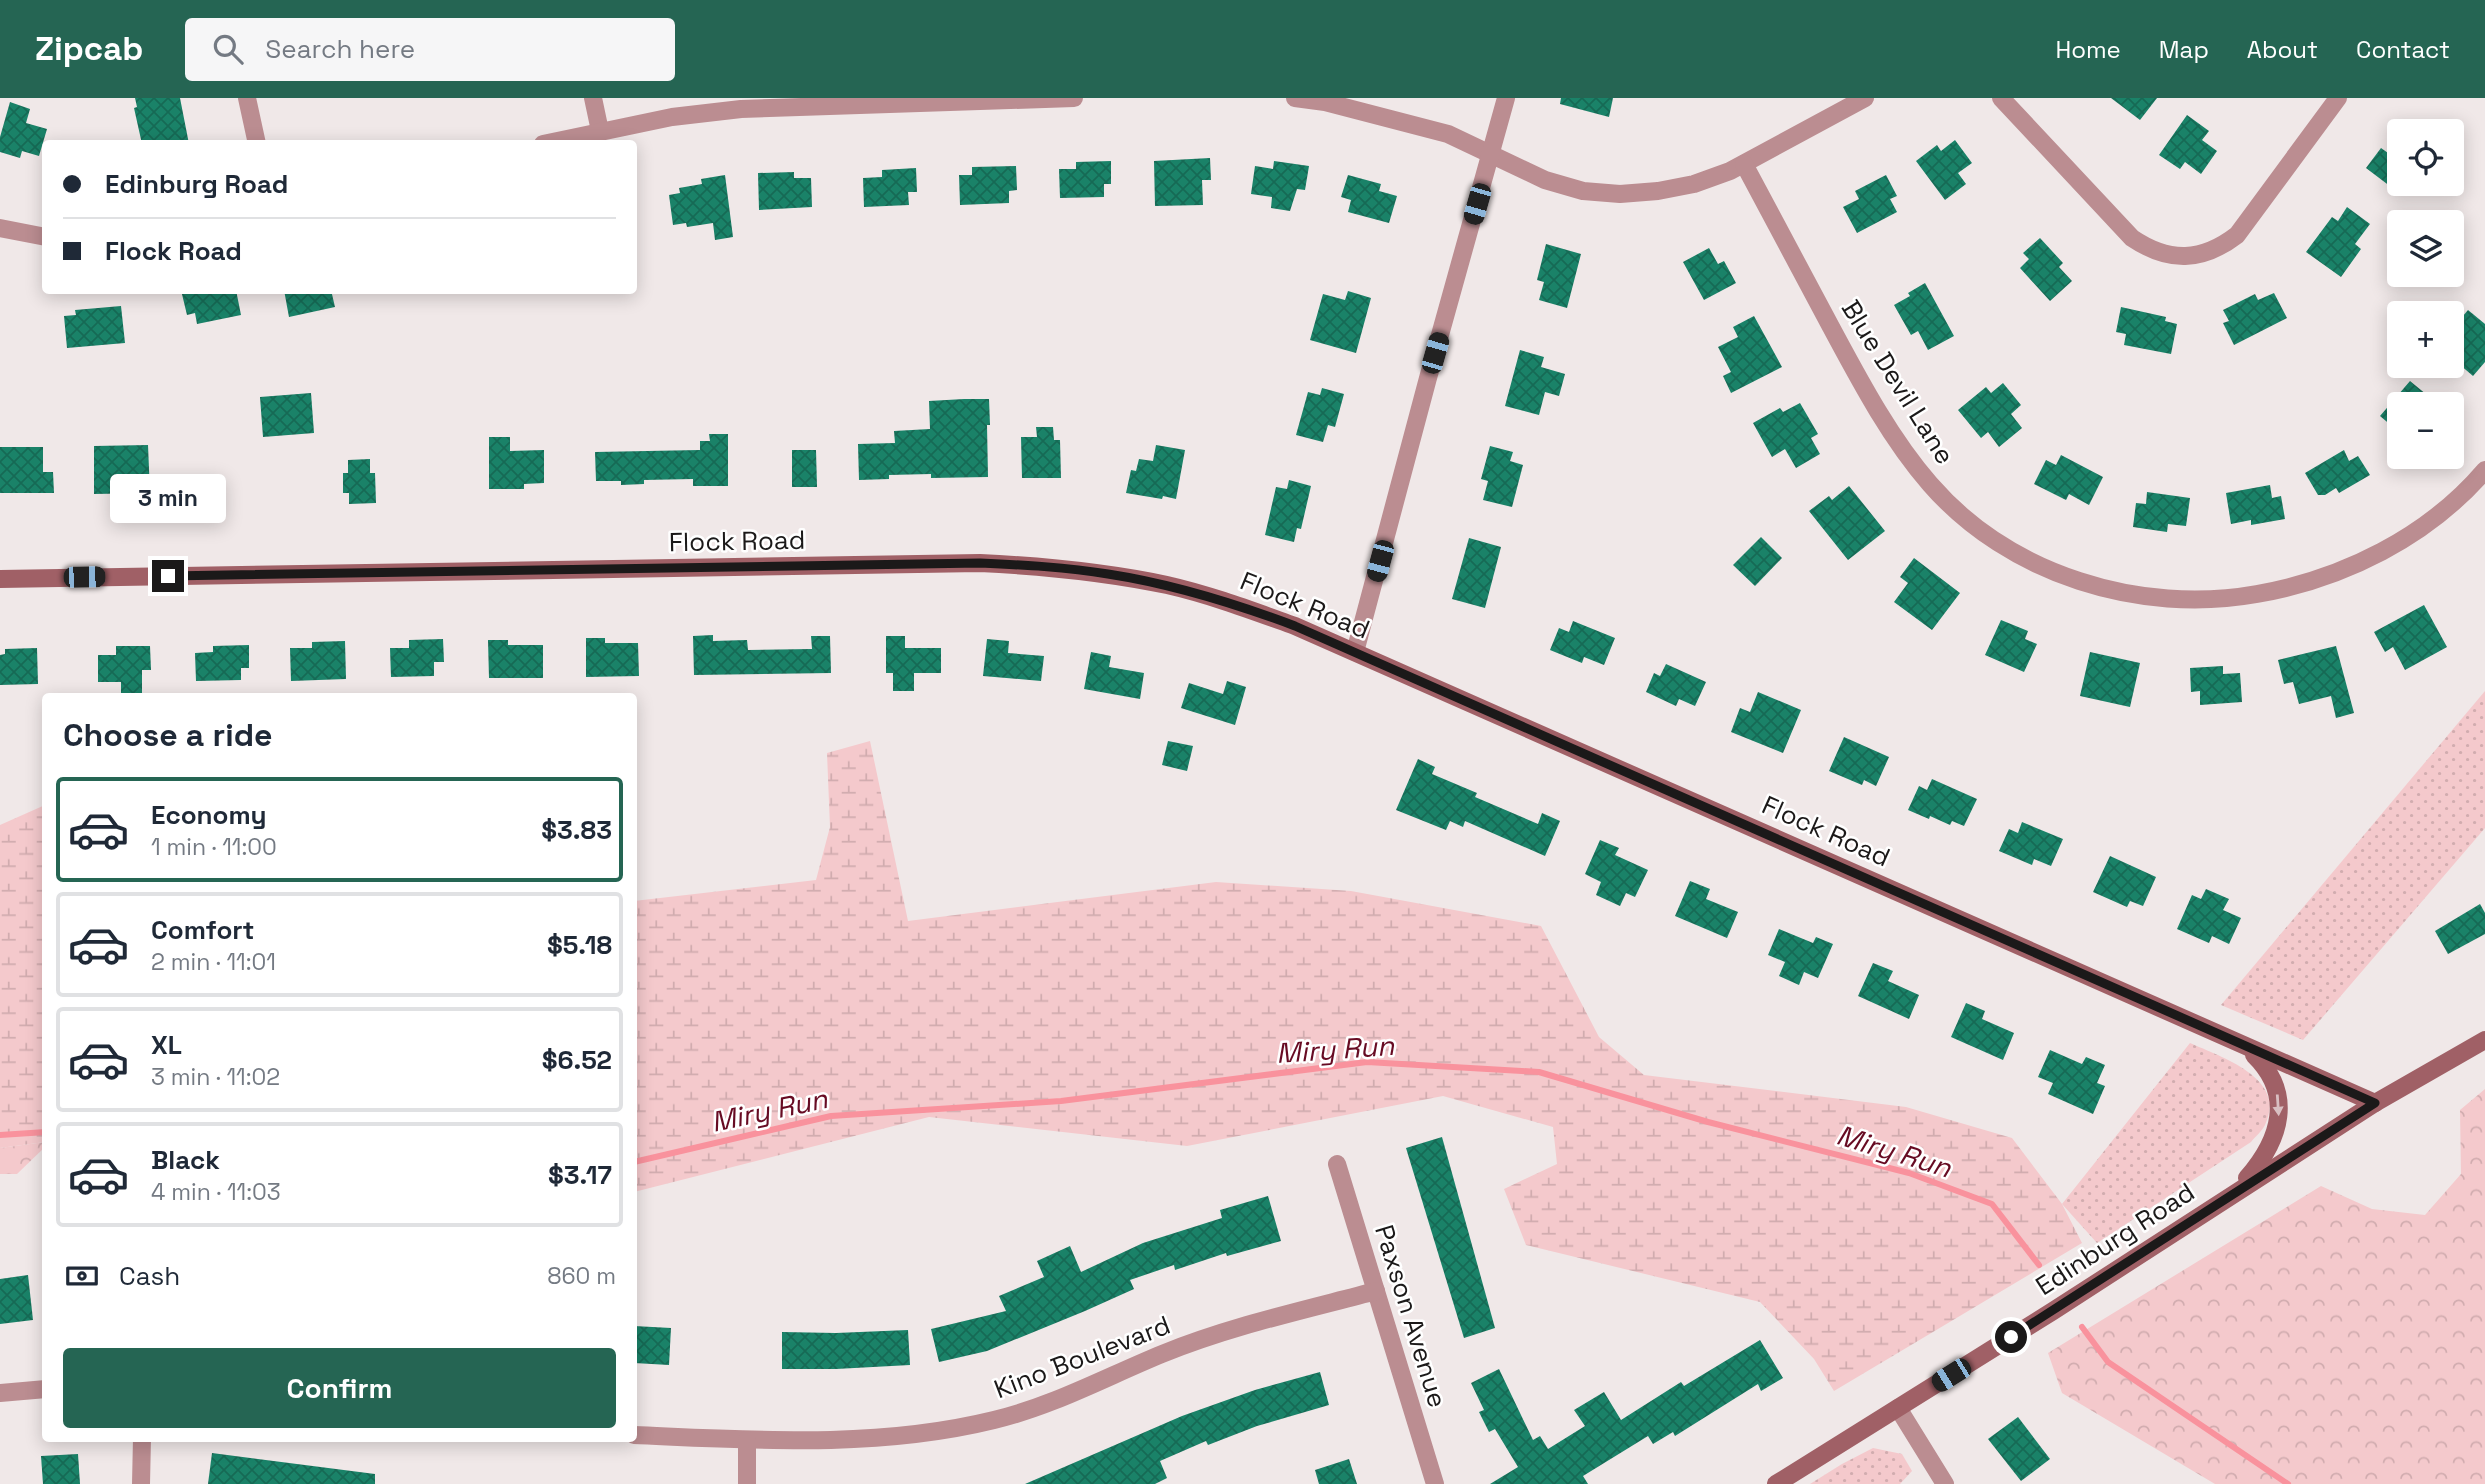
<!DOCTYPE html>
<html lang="en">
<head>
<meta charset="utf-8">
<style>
	:root { --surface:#fff; --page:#f6f6f7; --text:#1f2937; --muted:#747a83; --line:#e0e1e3; --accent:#256553 }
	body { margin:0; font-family:"Space Grotesk",sans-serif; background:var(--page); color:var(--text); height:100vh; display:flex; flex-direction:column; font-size:26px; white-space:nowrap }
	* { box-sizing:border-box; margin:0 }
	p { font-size:23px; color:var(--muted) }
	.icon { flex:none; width:38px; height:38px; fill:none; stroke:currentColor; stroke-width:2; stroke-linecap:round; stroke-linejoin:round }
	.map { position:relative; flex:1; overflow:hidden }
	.drawer { position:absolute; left:42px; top:595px; width:595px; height:749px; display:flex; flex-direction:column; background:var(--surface); border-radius:7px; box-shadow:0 4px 18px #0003 }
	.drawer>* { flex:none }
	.top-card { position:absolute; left:42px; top:42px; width:595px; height:154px; border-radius:7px; box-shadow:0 4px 18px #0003; display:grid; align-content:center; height:154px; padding:0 21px; background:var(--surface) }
	.tools { position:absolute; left:2387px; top:21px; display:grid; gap:14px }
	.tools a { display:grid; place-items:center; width:77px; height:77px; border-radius:7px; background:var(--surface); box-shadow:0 4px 18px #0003; font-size:35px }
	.end { position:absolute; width:32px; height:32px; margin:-16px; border:9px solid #1b1919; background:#fff; box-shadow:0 0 0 4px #fff }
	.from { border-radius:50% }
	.bubble { position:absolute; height:49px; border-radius:7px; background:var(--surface); box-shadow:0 4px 18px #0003; font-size:23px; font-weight:700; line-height:49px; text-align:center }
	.car { position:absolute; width:21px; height:42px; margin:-21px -10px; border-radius:9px; box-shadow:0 0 5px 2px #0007; background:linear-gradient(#222 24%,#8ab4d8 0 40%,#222 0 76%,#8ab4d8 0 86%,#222 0) }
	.top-card b { display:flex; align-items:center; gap:24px; height:66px; font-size:26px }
	.top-card b+b { border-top:2px solid var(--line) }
	.top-card i { width:18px; height:18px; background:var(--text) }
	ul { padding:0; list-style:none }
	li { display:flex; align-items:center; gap:21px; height:105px; margin:0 14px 10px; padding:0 7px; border:4px solid var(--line); border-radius:7px }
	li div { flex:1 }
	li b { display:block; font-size:26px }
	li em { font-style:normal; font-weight:700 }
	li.current { border-color:var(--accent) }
	li>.icon { width:63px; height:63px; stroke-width:1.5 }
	h2 { padding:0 21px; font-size:32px; line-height:84px }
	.pay { display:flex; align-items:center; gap:18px; height:77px; padding:0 21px; font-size:26px }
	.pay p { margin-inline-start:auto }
	.primary-button { display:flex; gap:14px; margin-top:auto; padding:14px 21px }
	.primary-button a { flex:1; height:80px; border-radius:7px; background:var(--accent); color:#fff; font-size:28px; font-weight:700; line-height:80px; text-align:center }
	header { display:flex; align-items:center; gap:42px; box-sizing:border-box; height:98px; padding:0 35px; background:var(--accent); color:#fff }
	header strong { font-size:33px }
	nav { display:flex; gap:38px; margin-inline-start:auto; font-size:24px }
	.search { width:490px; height:63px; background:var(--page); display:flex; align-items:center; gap:18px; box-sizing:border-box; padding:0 24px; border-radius:7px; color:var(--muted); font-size:26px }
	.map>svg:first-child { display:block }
</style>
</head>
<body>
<header>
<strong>Zipcab</strong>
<div class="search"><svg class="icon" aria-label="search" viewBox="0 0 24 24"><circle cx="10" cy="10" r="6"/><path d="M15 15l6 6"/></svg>Search here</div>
<nav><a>Home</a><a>Map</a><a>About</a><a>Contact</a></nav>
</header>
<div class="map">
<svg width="2485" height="1386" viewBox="0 0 2485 1386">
	<defs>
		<pattern id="grass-dots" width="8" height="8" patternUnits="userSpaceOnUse" patternTransform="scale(1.75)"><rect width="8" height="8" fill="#f4c9cc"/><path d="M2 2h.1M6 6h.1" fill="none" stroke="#d1acaf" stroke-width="1.8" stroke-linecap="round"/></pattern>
		<pattern id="forest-crowns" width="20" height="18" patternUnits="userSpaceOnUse" patternTransform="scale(1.75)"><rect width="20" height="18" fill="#f4c9cc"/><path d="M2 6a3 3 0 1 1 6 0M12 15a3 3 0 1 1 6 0" fill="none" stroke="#d1acaf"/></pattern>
		<pattern id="wetland-marsh" width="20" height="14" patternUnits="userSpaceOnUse" patternTransform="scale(1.75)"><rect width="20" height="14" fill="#f4c9cc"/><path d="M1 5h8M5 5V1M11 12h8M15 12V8" fill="none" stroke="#d1acaf"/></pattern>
		<pattern id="building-cross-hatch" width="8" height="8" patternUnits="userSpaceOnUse" patternTransform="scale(1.75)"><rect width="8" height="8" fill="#1a8268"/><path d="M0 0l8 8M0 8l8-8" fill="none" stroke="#166a55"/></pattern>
	</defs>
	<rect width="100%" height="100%" fill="#f0e8e8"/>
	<g fill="url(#grass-dots)">
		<path d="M2485,593V730L2303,942L2221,907Z"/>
		<path d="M2190,945C2221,959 2288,980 2265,1027C2262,1033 2255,1039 2251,1044L2097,1145L2062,1106Z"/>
		<path d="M1873,1350L1902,1356L1912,1373L1900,1386H1810L1842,1366Z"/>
	</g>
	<g fill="url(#forest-crowns)">
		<path d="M2485,991V1386H2215L2062,1295L2048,1255L2321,1088L2372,1111L2425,1117L2461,1076L2460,1012Z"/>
		<path d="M45,1044V1049L17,1076H0V1050Z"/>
	</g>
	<g fill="url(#wetland-marsh)">
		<path d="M870,643L908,823L1216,784L1351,793L1541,828L1599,939L1644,977L1906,1009L2012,1040L2062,1106L2082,1145L1834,1293L1814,1261L1760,1204L1526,1147L1504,1091L1557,1066L1553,1029L1443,998L1187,1048L929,1019L634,1094V803L816,782L830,729L827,655Z"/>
		<path d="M45,707V1044L0,1050V727Z"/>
	</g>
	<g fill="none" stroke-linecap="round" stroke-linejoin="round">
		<g stroke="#f9929d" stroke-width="6">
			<path d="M0,1037L46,1034"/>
			<path d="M634,1064L831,1018L1061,1003L1367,964L1539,974L1708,1024L1909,1075L1992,1106L2039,1167"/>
			<path d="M2082,1229L2108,1264L2288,1386"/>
		</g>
	</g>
	<g fill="url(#building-cross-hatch)">
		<path d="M135,0H180L189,46H142L134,10L137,9Z"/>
		<path d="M1561,0H1613L1609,19L1560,6Z"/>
		<path d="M2111,0H2157L2140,22Z"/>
		<path d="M10,4L30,11L26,25L47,31L39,58L22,53L20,60L0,54V39Z"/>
		<path d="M2187,17L2209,33L2202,42L2217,53L2201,76L2185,64L2180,71L2159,57Z"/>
		<path d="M2399,40V95L2366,70L2381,50L2388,55Z"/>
		<path d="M1955,42L1972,65L1958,75L1966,86L1945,102L1916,63L1937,47L1941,53Z"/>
		<path d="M1210,60L1211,82H1202L1203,107L1155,108L1154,63Z"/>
		<path d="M1111,63V86H1104V99L1060,100L1059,71H1076V64Z"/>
		<path d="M1274,63L1309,68L1305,92L1297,91L1290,113L1271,110L1272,99L1251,96L1255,68L1273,71Z"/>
		<path d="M1016,68L1017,92L1009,93V105L960,107L959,77H972V69Z"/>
		<path d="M916,70L917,94H908L909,107L864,109L863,80L882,79V72Z"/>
		<path d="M794,74V80H811L812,109L759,112L758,75Z"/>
		<path d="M725,77L733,139L715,142L713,125L687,129L686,125L673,127L669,97L680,95L679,90L702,86L701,81Z"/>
		<path d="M1348,77L1381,86L1379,93L1397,98L1389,125L1348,114L1351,102L1341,99Z"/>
		<path d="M1886,77L1897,98L1890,101L1897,114L1857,135L1843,109L1859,101L1855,93Z"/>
		<path d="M2347,109L2370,126L2355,146L2361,151L2341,179L2306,154L2332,119L2338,123Z"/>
		<path d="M2040,140L2063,165L2059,169L2072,183L2050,203L2020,170L2029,161L2023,155Z"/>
		<path d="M1546,146L1581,156L1567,210L1539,202L1544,184L1537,182Z"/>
		<path d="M1709,150L1718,166L1724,163L1736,185L1704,202L1683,164Z"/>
		<path d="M1925,185L1954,238L1928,252L1918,233L1911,237L1894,207L1910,198L1908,195Z"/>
		<path d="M181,192H236L241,217L197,226L195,215L187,217Z"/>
		<path d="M284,192H331L335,209L289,219Z"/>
		<path d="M1348,193L1371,200L1356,255L1310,242L1323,196L1345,202Z"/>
		<path d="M2274,195L2287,220L2234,247L2223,225L2229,223L2223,212L2255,196L2258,202Z"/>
		<path d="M121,208L125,245L67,250L64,218L76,217L75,212Z"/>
		<path d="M2121,209L2166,219L2165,223L2177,226L2171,256L2124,247L2126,236L2116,234Z"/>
		<path d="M2468,212L2485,226V264L2473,278L2452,260V231Z"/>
		<path d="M1754,218L1782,269L1731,295L1723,278L1731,274L1718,249L1738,239L1733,229Z"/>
		<path d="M1520,252L1544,259L1541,269L1565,276L1559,298L1545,294L1539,317L1505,308Z"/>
		<path d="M2410,283L2438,306H2399V334L2380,318Z"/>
		<path d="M2003,285L2021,307L2011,316L2022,330L1999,349L1988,334L1981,340L1958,312L1986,289L1991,295Z"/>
		<path d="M1322,290L1344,296L1335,329L1328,327L1323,344L1296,337L1308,294L1320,297Z"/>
		<path d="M311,295L314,335L263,339L260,299Z"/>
		<path d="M964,301H989L990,327H987L988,379L931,380V376L889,377V381L859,382L858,346L895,345L894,333L930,331L929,303Z"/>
		<path d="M1800,305L1818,336L1811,340L1820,356L1796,370L1785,351L1772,359L1753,325L1780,310L1783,314Z"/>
		<path d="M1036,329H1053L1054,342H1060L1061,380H1022L1021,339H1037Z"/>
		<path d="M709,336H728V388H693V381L644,382V386L621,387V383H596L595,354L700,352V343H710Z"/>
		<path d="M489,339H510V353L544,352V385L524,386V391H489Z"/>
		<path d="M148,347L150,395L94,396V348Z"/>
		<path d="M1156,347L1185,352L1176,401L1163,398L1162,401L1126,395L1131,372L1136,373L1139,361L1153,363Z"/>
		<path d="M1490,348L1513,354L1510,363L1523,367L1512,409L1483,402L1488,383L1481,381Z"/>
		<path d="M0,349H43V374H53L54,395H0Z"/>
		<path d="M792,352H816L817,389H792Z"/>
		<path d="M2344,352L2349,363L2358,358L2370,377L2339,395L2336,390L2325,397H2318L2305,375Z"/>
		<path d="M2061,357L2103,379L2089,407L2069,396L2066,402L2034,386L2046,362L2056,367Z"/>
		<path d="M370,361V375H375L376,405L349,406V395H343V375H348V362Z"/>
		<path d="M1289,382L1311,388L1301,431L1297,430L1294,444L1265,437L1276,389L1287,391Z"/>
		<path d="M2270,387L2272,400L2281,398L2285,421L2251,427V422L2231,426L2226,395Z"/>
		<path d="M1849,388L1885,433L1848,462L1809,413L1829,398L1832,402Z"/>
		<path d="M2147,394L2190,400L2186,428L2168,426L2167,434L2133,429L2136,405L2146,406Z"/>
		<path d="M1761,439L1782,460L1755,488L1733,467Z"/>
		<path d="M1469,440L1501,449L1485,510L1452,501Z"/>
		<path d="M1914,460L1960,495L1932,532L1894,504L1908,485L1900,479Z"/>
		<path d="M2424,507L2447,549L2405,572L2393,549L2385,554L2374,534Z"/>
		<path d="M2001,522L2028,533L2025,541L2037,546L2024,574L1985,557Z"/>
		<path d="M1573,523L1615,540L1604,567L1584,559L1582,565L1550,552L1559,530L1569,534Z"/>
		<path d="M713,537V543L747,542L748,552L812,551L811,538H830L831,575L694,577L693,538Z"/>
		<path d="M886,538H905V550H941V575H914V593H893V575H886Z"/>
		<path d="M586,540H605V545H638L639,578L586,579Z"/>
		<path d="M443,541L444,564H434V578L391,579L390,550H409V542Z"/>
		<path d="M987,541L1009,543L1008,555L1044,558L1041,583L983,578Z"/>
		<path d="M488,542H508V547H543V580H489Z"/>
		<path d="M345,543L346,581L291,583L290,550H312V544Z"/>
		<path d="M249,547V570H241V582L196,583L195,555L213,554V548Z"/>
		<path d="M116,548H150L151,572H142V596L121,597V584H98V557H116Z"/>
		<path d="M2336,548L2354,615L2336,620L2331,598L2299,606L2293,584L2284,586L2278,562Z"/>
		<path d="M37,550L38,586L0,587V557L5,556V551Z"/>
		<path d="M1091,554L1111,558L1109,569L1144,575L1140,601L1084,591Z"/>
		<path d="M2090,554L2140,565L2130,609L2080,598Z"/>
		<path d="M1666,566L1706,584L1695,608L1679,601L1676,608L1646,594L1654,575L1660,578Z"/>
		<path d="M2223,568V576L2240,575L2242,604L2200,607V593L2191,594L2190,570Z"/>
		<path d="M1227,583L1246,589L1235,627L1181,610L1189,585L1223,596Z"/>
		<path d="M1758,594L1801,612L1783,655L1731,634L1740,610L1750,614Z"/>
		<path d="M1844,639L1889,659L1876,688L1864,682L1862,687L1829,673Z"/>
		<path d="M1168,643L1193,648L1187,673L1162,667Z"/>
		<path d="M1418,661L1435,669L1432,676L1477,695L1475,699L1538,726L1542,715L1560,723L1545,758L1465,723L1463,729L1450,723L1446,732L1396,712Z"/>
		<path d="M1932,681L1977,701L1964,728L1952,723L1950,727L1930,718L1929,721L1908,712L1919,688L1927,692Z"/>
		<path d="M2022,724L2063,741L2051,768L2034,761L2032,767L1999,753L2009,731L2018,735Z"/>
		<path d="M1600,742L1619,750L1615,757L1648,772L1635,799L1626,795L1620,808L1596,797L1601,784L1585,776Z"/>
		<path d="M2110,758L2156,779L2143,808L2130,803L2127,809L2093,794Z"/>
		<path d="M1690,783L1710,791L1706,801L1738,814L1727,840L1675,818Z"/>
		<path d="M2206,791L2229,801L2223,812L2241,820L2229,846L2212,838L2209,845L2177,831L2192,797L2201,801Z"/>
		<path d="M2480,806L2485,815V836L2448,856L2435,833Z"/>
		<path d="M1779,831L1813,845L1816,839L1833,846L1818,880L1804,874L1799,887L1779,878L1785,864L1768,857Z"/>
		<path d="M1873,865L1893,873L1888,883L1919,897L1909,921L1858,898Z"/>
		<path d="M1966,905L1985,913L1982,921L2014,935L2003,962L1951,939Z"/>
		<path d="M2050,952L2082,966L2086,959L2105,967L2097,985L2105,988L2093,1016L2048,996L2053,985L2038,979Z"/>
		<path d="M1442,1039L1495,1230L1464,1240L1406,1050Z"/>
		<path d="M1268,1098L1281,1143L1227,1158L1226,1155L1175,1172L1174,1167L1130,1182L1134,1191L1085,1213L987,1253L939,1264L931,1231L1006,1213L999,1198L1044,1179L1037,1163L1070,1148L1081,1174L1143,1145L1222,1120L1220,1112Z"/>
		<path d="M28,1177L33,1222L0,1226V1181Z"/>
		<path d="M634,1228L671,1230L669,1267L634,1265Z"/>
		<path d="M908,1232L910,1267L836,1271H782V1234L836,1235Z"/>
		<path d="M1760,1242L1783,1280L1761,1293L1758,1286L1675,1338L1673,1334L1653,1346L1648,1338L1583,1378L1588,1386H1490L1518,1369L1495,1331L1489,1334L1479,1314L1484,1312L1471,1285L1499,1271L1533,1342L1540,1338L1548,1351L1585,1328L1574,1312L1604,1294L1621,1322L1681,1284L1684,1288Z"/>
		<path d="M1320,1274L1329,1307L1257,1328L1208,1347L1206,1343L1160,1363L1167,1380L1155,1386H1025L1182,1318L1255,1292Z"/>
		<path d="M2018,1319L2050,1361L2021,1383L1988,1341Z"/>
		<path d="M212,1355L375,1376V1386H208Z"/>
		<path d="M78,1356L80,1386H43L41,1358Z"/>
		<path d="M1349,1361L1357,1386H1319L1315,1372Z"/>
	</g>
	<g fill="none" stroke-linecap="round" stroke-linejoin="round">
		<g stroke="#bb8d91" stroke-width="18">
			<path d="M247,0L257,46"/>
			<path d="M593,0L600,33"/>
			<path d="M1295,0L1325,4L1448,36L1545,82L1583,93L1620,96L1658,93L1694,86L1730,73L1865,0"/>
			<path d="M2001,0L2132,140C2169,165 2202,164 2237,137L2338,0"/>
			<path d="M543,46L672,19L741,11L1074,0"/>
			<path d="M1744,66C1773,121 1802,175 1831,229C1860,283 1890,340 1930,386C2009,477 2140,517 2257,496C2343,481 2428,439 2485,372"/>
			<path d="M0,130L46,139"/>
			<path d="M1337,1066L1435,1386"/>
			<path d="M0,1295L46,1291"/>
			<path d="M1898,1310L1945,1386"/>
			<path d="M634,1337C753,1342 876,1351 994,1322C1053,1308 1106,1279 1162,1256C1231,1228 1304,1212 1376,1193"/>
			<path d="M141,1386L142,1340"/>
			<path d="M747,1386V1342"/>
		</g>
		<path stroke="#bb8d91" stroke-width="18" d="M1355,554L1428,280L1506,0"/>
		<g stroke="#a06066" stroke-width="18">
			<path d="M0,481L980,465C1043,468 1105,474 1167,487C1211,497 1253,513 1295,528L2375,1005"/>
			<path d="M2247,1080C2281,1041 2294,996 2254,957"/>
			<path d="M1776,1386L2053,1213L2375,1005L2485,942"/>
		</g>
	</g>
	<defs><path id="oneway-solid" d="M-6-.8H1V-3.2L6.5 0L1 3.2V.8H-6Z" transform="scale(1.75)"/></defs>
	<use fill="#d9bfc2" href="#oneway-solid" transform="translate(2278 1007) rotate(86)"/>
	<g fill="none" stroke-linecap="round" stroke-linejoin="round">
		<path stroke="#1b1919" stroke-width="9" d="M168,478L980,465C1023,467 1066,469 1108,476C1173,486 1234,505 1295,528L2375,1005L2011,1239"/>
	</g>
	<g text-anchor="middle" stroke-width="5" stroke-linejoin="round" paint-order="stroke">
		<g font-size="26" fill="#1b1919" stroke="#fff">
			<text transform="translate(1898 284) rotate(58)" y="9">Blue Devil Lane</text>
			<text transform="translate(737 443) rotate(-1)" y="9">Flock Road</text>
			<text transform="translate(1305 507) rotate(22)" y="9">Flock Road</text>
			<text transform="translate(1826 733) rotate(24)" y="9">Flock Road</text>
			<text transform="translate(2115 1141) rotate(-33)" y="9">Edinburg Road</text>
			<text transform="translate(1411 1218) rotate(73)" y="9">Paxson Avenue</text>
			<text transform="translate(1082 1259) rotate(-21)" y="9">Kino Boulevard</text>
		</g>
		<g font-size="28" font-style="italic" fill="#670b23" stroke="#fff">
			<text transform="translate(1335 951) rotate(-4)" y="10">Miry Run</text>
			<text transform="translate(769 1012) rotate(-12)" y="10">Miry Run</text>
			<text transform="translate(1894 1053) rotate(17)" y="10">Miry Run</text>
		</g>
	</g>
</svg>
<div class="tools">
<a><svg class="icon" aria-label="locate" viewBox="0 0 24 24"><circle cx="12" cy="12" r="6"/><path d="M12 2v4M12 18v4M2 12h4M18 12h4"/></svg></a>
<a><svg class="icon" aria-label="layers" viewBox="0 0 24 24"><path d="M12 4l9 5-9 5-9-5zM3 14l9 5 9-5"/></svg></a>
<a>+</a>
<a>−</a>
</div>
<i class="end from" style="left:2011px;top:1239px"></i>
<i class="end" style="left:168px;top:478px"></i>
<div class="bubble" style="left:110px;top:376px;width:116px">3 min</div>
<i class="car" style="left:1477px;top:106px;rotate:196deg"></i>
<i class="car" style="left:1435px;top:255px;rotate:16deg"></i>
<i class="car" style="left:1380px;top:463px;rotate:195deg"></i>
<i class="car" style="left:84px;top:479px;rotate:89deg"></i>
<i class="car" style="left:1951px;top:1277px;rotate:238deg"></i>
<div class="top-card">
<b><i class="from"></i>Edinburg Road</b>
<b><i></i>Flock Road</b>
</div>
<section class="drawer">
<h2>Choose a ride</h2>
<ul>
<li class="current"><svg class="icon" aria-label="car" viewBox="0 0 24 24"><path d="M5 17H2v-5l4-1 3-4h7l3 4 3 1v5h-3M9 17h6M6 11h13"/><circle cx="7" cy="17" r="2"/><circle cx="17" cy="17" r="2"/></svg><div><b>Economy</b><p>1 min · 11:00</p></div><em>$3.83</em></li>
<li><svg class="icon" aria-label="car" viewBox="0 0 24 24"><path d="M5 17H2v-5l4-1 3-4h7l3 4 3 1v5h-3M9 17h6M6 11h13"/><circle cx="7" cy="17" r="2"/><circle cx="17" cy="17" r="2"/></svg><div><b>Comfort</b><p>2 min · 11:01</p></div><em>$5.18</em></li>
<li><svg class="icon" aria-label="car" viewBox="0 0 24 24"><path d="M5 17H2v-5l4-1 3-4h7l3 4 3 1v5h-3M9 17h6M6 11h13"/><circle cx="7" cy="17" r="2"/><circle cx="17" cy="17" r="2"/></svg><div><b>XL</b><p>3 min · 11:02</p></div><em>$6.52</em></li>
<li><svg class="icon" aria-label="car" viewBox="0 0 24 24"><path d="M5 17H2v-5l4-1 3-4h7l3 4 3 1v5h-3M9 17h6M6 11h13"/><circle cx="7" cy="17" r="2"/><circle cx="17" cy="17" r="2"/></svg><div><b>Black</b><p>4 min · 11:03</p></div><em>$3.17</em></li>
</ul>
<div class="pay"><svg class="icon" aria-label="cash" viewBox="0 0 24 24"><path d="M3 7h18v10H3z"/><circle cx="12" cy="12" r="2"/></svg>Cash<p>860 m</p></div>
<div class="primary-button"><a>Confirm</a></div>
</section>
</div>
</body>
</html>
